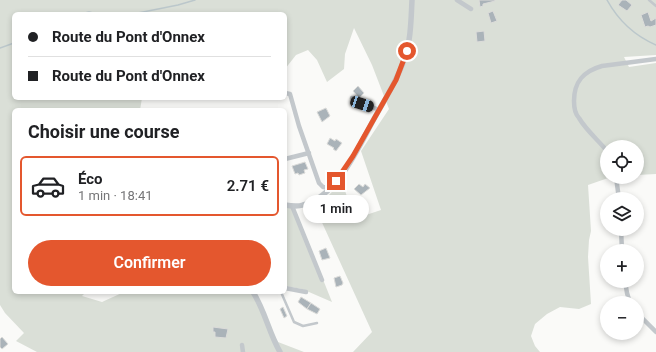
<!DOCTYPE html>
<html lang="fr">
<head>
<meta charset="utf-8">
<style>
	:root { --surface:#fff; --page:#f6f6f6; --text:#202124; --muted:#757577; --line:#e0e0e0; --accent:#e4572e }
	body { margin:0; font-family:Roboto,sans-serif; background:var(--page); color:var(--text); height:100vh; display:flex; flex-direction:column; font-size:15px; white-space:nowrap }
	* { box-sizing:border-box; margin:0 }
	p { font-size:13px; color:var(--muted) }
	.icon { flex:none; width:22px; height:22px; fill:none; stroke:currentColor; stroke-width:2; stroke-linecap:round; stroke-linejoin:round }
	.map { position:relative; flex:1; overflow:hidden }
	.drawer { position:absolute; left:12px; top:108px; width:275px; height:186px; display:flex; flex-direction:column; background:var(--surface); border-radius:6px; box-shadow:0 2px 6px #0003 }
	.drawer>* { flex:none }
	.guide { position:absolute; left:12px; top:12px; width:275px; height:88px; border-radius:6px; box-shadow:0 2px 6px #0003; display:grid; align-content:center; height:88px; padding:0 16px; background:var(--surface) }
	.tools { position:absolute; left:600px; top:140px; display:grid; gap:8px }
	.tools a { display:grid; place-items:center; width:44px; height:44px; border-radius:50%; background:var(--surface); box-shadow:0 2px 6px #0003; font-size:20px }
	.end { position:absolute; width:18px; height:18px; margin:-9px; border:5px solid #e4572e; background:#fff; box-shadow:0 0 0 2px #fff }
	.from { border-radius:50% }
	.bubble { position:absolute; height:28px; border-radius:14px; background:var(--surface); box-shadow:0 2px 6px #0003; font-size:13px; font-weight:600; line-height:28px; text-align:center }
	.car { position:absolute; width:12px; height:24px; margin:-12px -6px; border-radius:5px; box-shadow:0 0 3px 1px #0007; background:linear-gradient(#222 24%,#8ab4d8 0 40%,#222 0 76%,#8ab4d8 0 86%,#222 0) }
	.guide b { display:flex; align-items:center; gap:14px; height:38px; font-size:15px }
	.guide b+b { border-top:1px solid var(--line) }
	.guide i { width:10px; height:10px; background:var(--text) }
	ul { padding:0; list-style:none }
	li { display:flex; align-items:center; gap:12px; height:60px; margin:0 8px 6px; padding:0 8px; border:2px solid var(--line); border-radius:6px }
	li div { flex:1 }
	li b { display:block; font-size:15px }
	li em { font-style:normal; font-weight:600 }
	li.on { border-color:var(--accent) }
	li>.icon { width:36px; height:36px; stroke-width:1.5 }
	h2 { padding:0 16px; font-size:18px; line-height:48px }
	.button { display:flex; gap:8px; margin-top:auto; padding:8px 16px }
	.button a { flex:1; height:46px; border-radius:24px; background:var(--accent); color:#fff; font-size:16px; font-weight:600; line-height:46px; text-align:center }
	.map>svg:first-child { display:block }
</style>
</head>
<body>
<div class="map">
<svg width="656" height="352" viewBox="0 0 656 352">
	<rect width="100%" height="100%" fill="#fafaf8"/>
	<g fill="#dadfd7">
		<path d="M0,0H656V55L624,57L629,67L656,63V174L637,175V147H607V177H611L588,185L591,231L589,240L588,257L591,304L579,309L560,307L547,314L535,324L531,336L535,346L540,352H353L372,332L314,205L329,195L342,181L354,219L381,210L361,151L389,109L372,65L354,28L345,54L344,69L327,82L317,60L308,50L296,55L285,69V14H14V98H142L140,110H14V292H86L82,296L102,302L124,292H253L270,328L278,342L304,352H37L16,341L24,333L5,313L0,305Z"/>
		<path d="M285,205L292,206L296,212L332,302L302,289L285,286Z"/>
	</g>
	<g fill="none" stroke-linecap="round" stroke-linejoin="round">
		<g stroke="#bbc7cb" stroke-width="1.5">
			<path d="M607,0C618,20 635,36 656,45"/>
			<path d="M81,14L89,12L97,14"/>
			<path d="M133,14L178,5L195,0"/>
			<path d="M0,48L14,43"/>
		</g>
	</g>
	<g fill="#aab3b9" stroke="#dcdcda">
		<path d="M479,0H495V1L483,4V6L480,7Z"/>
		<path d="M622,0H626L632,5L627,11L618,5Z"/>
		<path d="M493,11L497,21L491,23L488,13Z"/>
		<path d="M648,12L651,21L656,18V25L650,27L648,26L645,27L641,15Z"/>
		<path d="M484,31L485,41L477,42L476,32Z"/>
		<path d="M358,86L364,93L359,98L353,91Z"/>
		<path d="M326,108L330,116L322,122L317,112Z"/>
		<path d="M330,138L335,141L336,139L342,143L336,151L333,149L334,148L327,144Z"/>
		<path d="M305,162L308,169L304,170L305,173L299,175L298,173L295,174L292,166Z"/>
		<path d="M359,184L363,187L365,184L370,188L361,195L354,189Z"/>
		<path d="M326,248L330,258L322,260L319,251Z"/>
		<path d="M340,276L343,283L342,285L336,287L334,278Z"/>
		<path d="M301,297L311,303L307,309L298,302Z"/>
		<path d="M311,303L320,309L317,314L307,309Z"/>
		<path d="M283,307L287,316L284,318L280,309Z"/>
		<path d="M213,327L228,329L226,338L215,337V332H213Z"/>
		<path d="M2,337L8,344L2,349L0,347V339Z"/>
	</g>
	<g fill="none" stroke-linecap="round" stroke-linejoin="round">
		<g stroke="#c3c8cc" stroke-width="2.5">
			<path d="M649,0L656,6"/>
			<path d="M281,292L294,322L303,326L317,323"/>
		</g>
		<g stroke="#c3c8cc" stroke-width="4.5">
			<path d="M457,0L471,9"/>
			<path d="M285,93L290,94L299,126L319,183L323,187L330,188"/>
			<path d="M352,98L362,103L379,110"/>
			<path d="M607,151C598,140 586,130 579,118C575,114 574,107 574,101C574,81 584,71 602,66L656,59"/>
			<path d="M285,159L309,153"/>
			<path d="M616,177L619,199"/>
			<path d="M292,206L322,280"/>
			<path d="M621,229L622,251"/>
			<path d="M625,281L627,293L630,303"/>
			<path d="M285,288L306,292"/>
			<path d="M637,313L656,332"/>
			<path d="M242,345L243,352"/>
		</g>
		<g stroke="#c3c8cc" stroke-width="5.5">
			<path d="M285,205C291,206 297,207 303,205C338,196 359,146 375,117C385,99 397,81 404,60C411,41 411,20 412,0"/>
			<path d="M253,292C265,311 269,333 280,352"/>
		</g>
	</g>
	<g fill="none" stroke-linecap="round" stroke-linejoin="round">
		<path stroke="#e4572e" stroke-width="5" d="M336,181L353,156L396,80L407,51"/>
	</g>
</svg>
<div class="tools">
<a><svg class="icon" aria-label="locate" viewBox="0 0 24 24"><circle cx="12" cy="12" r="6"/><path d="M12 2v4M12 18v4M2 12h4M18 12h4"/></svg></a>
<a><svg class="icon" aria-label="layers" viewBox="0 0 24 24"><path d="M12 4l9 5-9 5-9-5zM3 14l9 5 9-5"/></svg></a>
<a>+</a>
<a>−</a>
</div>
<i class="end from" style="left:407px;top:51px"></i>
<i class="end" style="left:336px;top:181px"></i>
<div class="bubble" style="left:303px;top:195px;width:66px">1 min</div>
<i class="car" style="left:362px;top:104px;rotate:108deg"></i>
<div class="guide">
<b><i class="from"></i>Route du Pont d'Onnex</b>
<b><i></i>Route du Pont d'Onnex</b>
</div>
<section class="drawer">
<h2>Choisir une course</h2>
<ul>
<li class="on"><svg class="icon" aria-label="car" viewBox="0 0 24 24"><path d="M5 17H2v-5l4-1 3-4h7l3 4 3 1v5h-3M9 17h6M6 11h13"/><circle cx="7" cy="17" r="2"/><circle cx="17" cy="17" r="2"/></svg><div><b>Éco</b><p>1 min · 18:41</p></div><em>2.71 €</em></li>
</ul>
<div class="button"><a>Confirmer</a></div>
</section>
</div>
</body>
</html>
